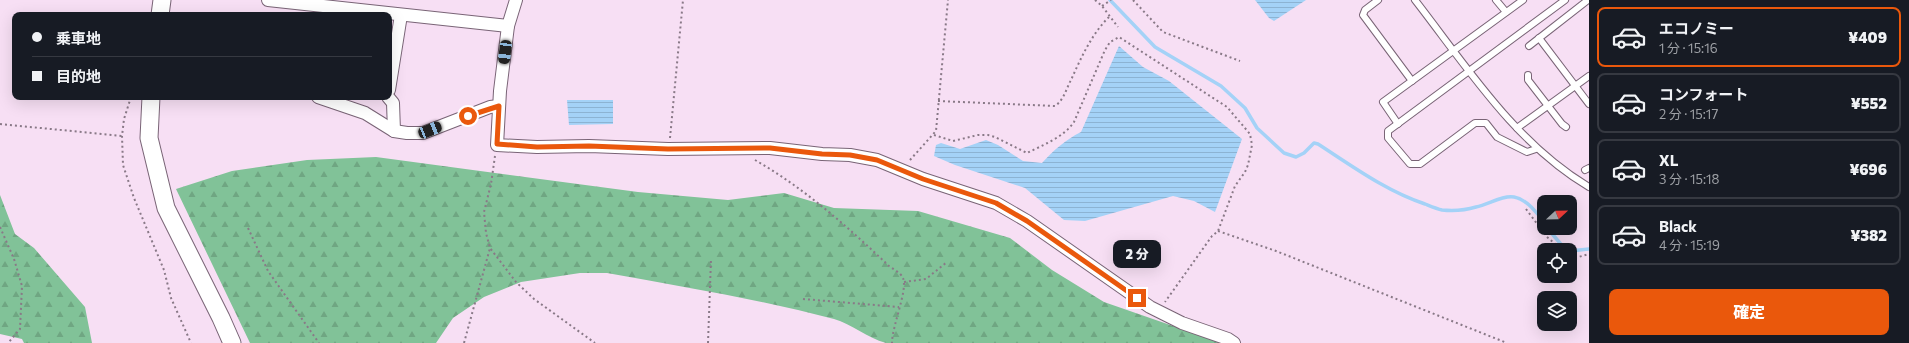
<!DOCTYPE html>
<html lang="ja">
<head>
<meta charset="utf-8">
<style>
	:root { --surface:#171b24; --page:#20242c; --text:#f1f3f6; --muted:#9ea1a6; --line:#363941; --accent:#ea580c }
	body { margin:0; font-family:Commissioner,"Noto Sans JP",sans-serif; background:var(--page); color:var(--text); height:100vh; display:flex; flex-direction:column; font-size:15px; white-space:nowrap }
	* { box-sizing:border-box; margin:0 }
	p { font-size:13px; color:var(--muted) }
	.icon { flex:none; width:22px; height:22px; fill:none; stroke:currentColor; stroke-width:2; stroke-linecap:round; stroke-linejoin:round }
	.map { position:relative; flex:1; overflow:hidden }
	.side { display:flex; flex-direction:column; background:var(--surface); width:320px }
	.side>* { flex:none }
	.top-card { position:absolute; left:12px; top:12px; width:380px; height:88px; border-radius:8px; box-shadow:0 4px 16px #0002; display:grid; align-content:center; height:88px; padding:0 20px; background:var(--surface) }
	.needle { width:26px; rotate:68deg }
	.fabs { position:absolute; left:1537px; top:195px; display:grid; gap:8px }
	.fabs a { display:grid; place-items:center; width:40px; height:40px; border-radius:8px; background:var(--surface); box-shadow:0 4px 16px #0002; font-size:20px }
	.end { position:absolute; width:18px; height:18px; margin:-9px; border:5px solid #ea580c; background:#fff; box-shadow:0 0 0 2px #fff }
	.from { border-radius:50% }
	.bubble { position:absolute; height:28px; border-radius:8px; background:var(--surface); box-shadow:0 4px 16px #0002; font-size:13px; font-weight:800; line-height:28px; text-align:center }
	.car { position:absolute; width:12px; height:24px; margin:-12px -6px; border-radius:5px; box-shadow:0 0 3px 1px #0007; background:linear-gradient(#222 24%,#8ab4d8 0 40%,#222 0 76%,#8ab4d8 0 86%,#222 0) }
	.top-card b { display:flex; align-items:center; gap:14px; height:38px; font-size:15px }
	.top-card b+b { border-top:1px solid var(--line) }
	.top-card i { width:10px; height:10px; background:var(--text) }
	ul { padding:7px 0 0; list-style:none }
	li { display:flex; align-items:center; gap:12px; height:60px; margin:0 8px 6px; padding:0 12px; border:2px solid var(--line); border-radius:8px }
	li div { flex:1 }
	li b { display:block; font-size:15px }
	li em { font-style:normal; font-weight:800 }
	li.active { border-color:var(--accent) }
	li>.icon { width:36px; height:36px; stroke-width:1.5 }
	.cta { display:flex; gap:8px; margin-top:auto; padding:8px 20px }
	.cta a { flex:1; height:46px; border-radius:8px; background:var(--accent); color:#fff; font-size:16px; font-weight:800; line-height:46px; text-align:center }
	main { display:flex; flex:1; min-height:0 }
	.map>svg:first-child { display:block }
</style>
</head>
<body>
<main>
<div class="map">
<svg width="1589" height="343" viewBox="0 0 1589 343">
	<defs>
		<pattern id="forest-firs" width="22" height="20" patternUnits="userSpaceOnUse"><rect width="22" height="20" fill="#81c298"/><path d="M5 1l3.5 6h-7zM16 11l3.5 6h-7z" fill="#6fa682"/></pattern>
		<pattern id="water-rules" width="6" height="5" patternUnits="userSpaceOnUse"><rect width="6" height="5" fill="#a4d2f7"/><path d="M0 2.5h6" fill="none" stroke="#8cb3d3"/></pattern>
	</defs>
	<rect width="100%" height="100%" fill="#f7dff4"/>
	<g fill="url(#forest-firs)">
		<path d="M376,157L638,192L728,200L784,193L834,208L918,211L1010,238L1052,270L1104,302L1222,343H886C867,338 852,324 834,319C759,299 683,287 607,273H580L521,282L484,297L453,318L436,343H250L176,189L232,171L307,160Z"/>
		<path d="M0,195L15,234L34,248L85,307L92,343H24L22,339L0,334Z"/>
	</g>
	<g fill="url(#water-rules)">
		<path d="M1255,0H1306L1274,21L1269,18Z"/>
		<path d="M1119,46L1143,67L1169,81L1242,139L1215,212L1194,201L1173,196L1085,221L1064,220L1025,188L955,165L934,156L936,145L941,143L960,149L986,140L998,145L1023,161L1042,163C1054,150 1065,140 1081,132Z"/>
		<path d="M567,100H613V124L569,125Z"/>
	</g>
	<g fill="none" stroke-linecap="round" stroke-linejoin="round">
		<g stroke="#a4d2f7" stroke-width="3.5">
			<path d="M1110,0L1155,47L1221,86L1245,108L1257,128L1284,153L1296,157L1304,153L1314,143L1318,144C1352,166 1386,191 1425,204C1430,206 1437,209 1442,210C1452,211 1466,210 1476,207C1488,205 1502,195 1514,197C1526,199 1538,213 1544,223"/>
			<path d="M1547,228L1566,250"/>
			<path d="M1570,251L1589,249"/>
		</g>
		<defs>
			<g id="lane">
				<path d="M1378,0L1365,10L1363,15L1412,81"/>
				<path d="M1415,0C1467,67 1515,143 1589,187"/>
				<path d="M1496,0L1506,12"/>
				<path d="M1539,38L1589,104"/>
				<path d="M1529,46L1588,0"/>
				<path d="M1528,75V80L1562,124L1566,127"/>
				<path d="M1398,124L1383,102L1523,0"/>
				<path d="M1517,128L1589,76"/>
				<path d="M1536,149L1527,152L1497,137L1486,123H1475L1420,164H1410L1388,138V131L1565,0"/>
				<path d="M1585,170L1589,168"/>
			</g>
			<g id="street">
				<path d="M268,0L508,26"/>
				<path d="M516,0L508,26L500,91L497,145L537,147L589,146L668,149L770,148L822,154L850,155L877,160L923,179L996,203L1027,221L1150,307L1182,323L1228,339L1234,343"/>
				<path d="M389,90L401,15"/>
				<path d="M318,97L365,113L394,131L407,133H423L490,107L499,106"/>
				<path d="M388,97L393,103L394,131"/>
			</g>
			<g id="secondary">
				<path d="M160,15L162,0"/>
				<path d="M151,97L149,138L166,208L221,318L232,343"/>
			</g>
		</defs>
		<use href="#lane" stroke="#796476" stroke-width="8"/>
		<use href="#street" stroke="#796476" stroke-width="14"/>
		<use href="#secondary" stroke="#796476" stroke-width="19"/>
		<g stroke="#897987" stroke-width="2" stroke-dasharray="2 3" stroke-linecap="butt">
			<path d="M1095,0L1102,6L1118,27"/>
			<path d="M1133,0L1163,32L1240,61"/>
			<path d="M1102,6L1111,0"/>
			<path d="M131,97L124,119L122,136L123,165L134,198L164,270L171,298L191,343"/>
			<path d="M938,101L1055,106C1064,100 1066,89 1071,80C1081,58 1092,33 1110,16"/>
			<path d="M0,124L122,136"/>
			<path d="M934,135L953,141L978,135H988L995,137L1027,153C1043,145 1064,137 1074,122L1105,50L1110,42L1119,37L1227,107L1250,134L1252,145L1248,165L1245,172L1235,186L1218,231L1212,236L1165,302"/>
			<path d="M670,138L683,0"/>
			<path d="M495,156L491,184L484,212L486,233L490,248L516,282L534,299L595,343"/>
			<path d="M755,160C804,188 848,227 889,266C893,269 901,273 903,278C908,290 892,326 892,343"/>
			<path d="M910,160L936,131L948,0"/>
			<path d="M1526,209L1547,237L1562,250"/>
			<path d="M0,227L14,259L22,286L20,329L8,343"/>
			<path d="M248,228L268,271L319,343"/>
			<path d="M1218,231L1276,251L1507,343"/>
			<path d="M1570,257L1575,258L1589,254"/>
			<path d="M904,282L926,279L947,262"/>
			<path d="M803,299L899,307"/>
			<path d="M464,343L490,248"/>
			<path d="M708,343L711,259"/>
		</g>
		<use href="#lane" stroke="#fff" stroke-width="6"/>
		<use href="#street" stroke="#fff" stroke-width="12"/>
		<use href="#secondary" stroke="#fff" stroke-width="17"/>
	</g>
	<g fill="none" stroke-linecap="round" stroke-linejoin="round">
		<path stroke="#ea580c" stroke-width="5" d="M468,116L499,106L497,144L537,147L589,146L668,149L770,148L822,154L850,155L877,160L923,179L996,203L1027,221L1137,298"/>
	</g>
</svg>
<div class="fabs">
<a><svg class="needle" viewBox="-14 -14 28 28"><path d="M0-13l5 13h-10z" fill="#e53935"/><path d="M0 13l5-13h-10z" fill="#9ea1a6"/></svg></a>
<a><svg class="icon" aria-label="locate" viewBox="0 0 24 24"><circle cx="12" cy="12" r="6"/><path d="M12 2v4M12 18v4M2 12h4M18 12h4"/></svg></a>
<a><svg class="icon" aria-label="layers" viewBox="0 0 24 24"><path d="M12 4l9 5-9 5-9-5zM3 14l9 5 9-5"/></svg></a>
</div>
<i class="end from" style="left:468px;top:116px"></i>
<i class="end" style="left:1137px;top:298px"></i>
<div class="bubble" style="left:1113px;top:240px;width:48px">2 分</div>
<i class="car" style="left:505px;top:52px;rotate:187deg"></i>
<i class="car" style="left:430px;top:130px;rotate:68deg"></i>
<div class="top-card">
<b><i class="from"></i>乗車地</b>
<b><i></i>目的地</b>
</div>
</div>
<section class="side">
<ul>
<li class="active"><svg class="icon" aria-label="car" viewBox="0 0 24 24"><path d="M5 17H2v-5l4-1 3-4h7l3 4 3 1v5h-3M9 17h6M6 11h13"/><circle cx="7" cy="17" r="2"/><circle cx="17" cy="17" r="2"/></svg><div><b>エコノミー</b><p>1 分 · 15:16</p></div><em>¥409</em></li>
<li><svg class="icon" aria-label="car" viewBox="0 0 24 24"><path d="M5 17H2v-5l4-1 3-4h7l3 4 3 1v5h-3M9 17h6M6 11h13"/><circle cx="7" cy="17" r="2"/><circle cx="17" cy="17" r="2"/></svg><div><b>コンフォート</b><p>2 分 · 15:17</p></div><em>¥552</em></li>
<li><svg class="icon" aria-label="car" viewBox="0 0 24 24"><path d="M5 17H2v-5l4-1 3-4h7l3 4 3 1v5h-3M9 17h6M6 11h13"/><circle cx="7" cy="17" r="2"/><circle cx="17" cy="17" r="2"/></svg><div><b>XL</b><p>3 分 · 15:18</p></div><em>¥696</em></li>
<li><svg class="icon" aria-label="car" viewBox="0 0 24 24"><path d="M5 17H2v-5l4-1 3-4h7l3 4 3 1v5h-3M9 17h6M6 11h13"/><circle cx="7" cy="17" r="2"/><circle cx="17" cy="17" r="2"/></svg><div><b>Black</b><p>4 分 · 15:19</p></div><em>¥382</em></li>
</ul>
<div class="cta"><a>確定</a></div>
</section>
</main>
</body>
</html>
